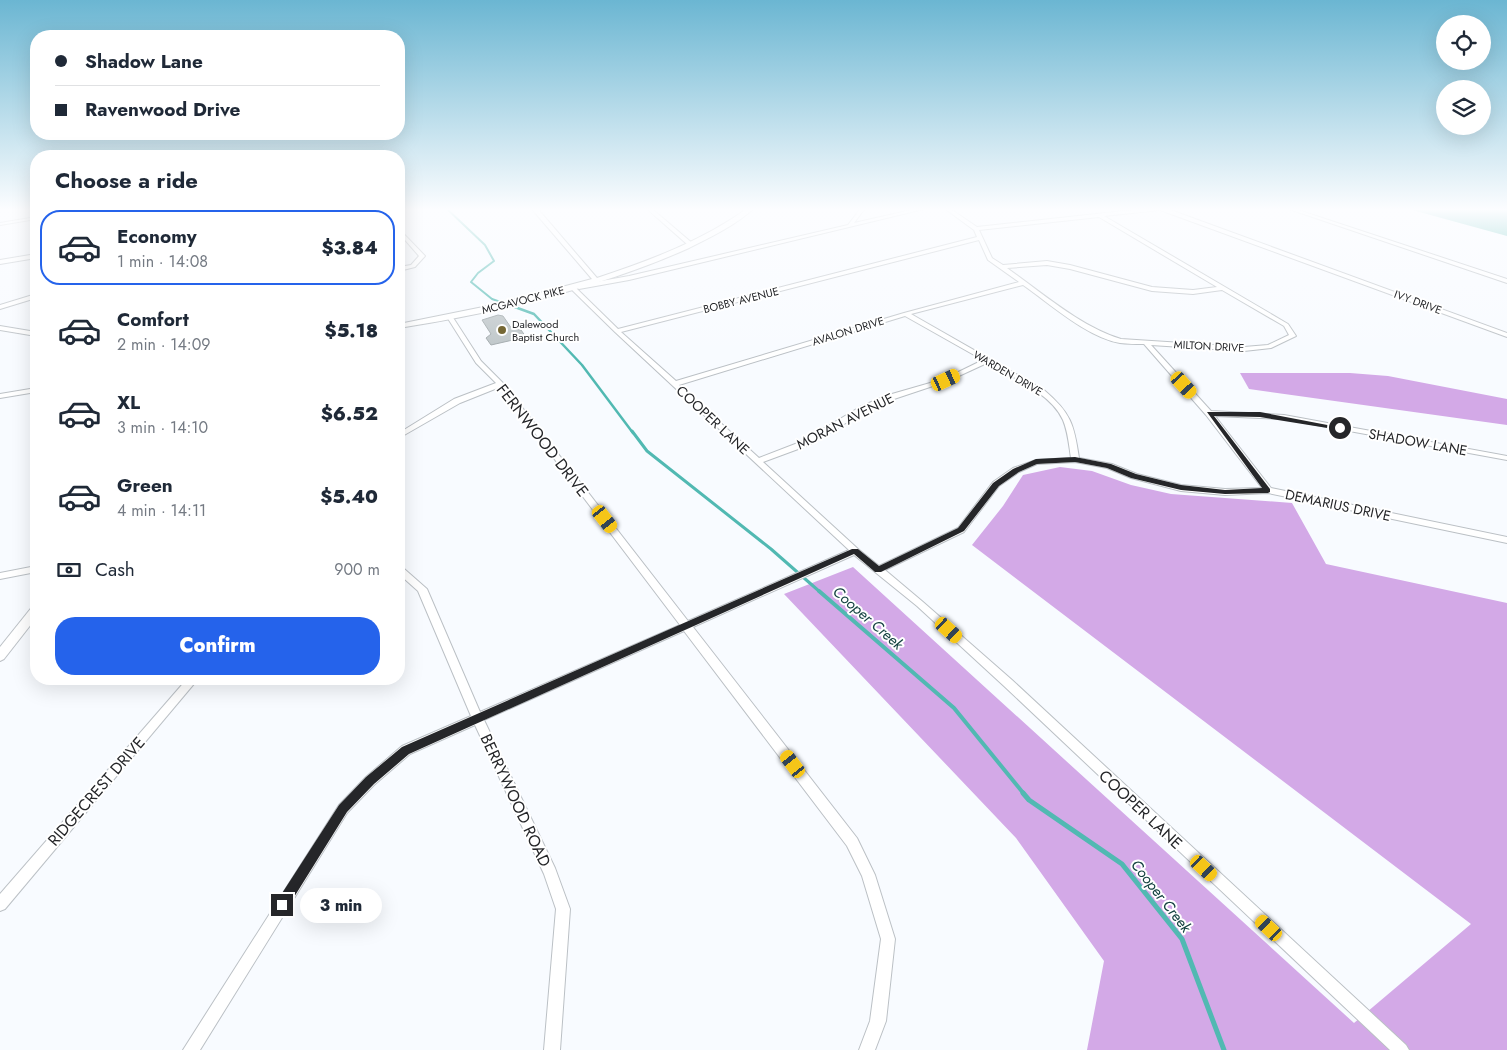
<!DOCTYPE html>
<html lang="en">
<head>
<meta charset="utf-8">
<style>
	:root { --surface:#fff; --page:#f6f6f7; --text:#1f2937; --muted:#747a83; --line:#e0e1e3; --accent:#2563eb }
	body { margin:0; font-family:Jost,sans-serif; background:var(--page); color:var(--text); height:100vh; display:flex; flex-direction:column; font-size:19px; white-space:nowrap }
	* { box-sizing:border-box; margin:0 }
	p { font-size:16px; color:var(--muted) }
	.icon { flex:none; width:28px; height:28px; fill:none; stroke:currentColor; stroke-width:2; stroke-linecap:round; stroke-linejoin:round }
	.map { position:relative; flex:1; overflow:hidden }
	.panel { position:absolute; left:30px; top:150px; width:375px; height:535px; display:flex; flex-direction:column; background:var(--surface); border-radius:20px; box-shadow:0 5px 20px #0002 }
	.panel>* { flex:none }
	.hud { position:absolute; left:30px; top:30px; width:375px; height:110px; border-radius:20px; box-shadow:0 5px 20px #0002; display:grid; align-content:center; height:110px; padding:0 25px; background:var(--surface) }
	.controls { position:absolute; left:1436px; top:15px; display:grid; gap:10px }
	.controls a { display:grid; place-items:center; width:55px; height:55px; border-radius:50%; background:var(--surface); box-shadow:0 5px 20px #0002; font-size:25px }
	.end { position:absolute; width:22px; height:22px; margin:-11px; border:6px solid #252629; background:#fff; box-shadow:0 0 0 2px #fff }
	.from { border-radius:50% }
	.bubble { position:absolute; height:35px; border-radius:18px; background:var(--surface); box-shadow:0 5px 20px #0002; font-size:16px; font-weight:800; line-height:35px; text-align:center }
	.car { position:absolute; width:15px; height:30px; margin:-15px -8px; border-radius:6px; box-shadow:0 0 4px 1px #0007; background:linear-gradient(#f5c518 24%,#345 0 40%,#f5c518 0 76%,#345 0 86%,#f5c518 0) }
	.hud b { display:flex; align-items:center; gap:18px; height:48px; font-size:19px }
	.hud b+b { border-top:1px solid var(--line) }
	.hud i { width:12px; height:12px; background:var(--text) }
	ul { padding:0; list-style:none }
	li { display:flex; align-items:center; gap:15px; height:75px; margin:0 10px 8px; padding:0 15px; border:2px solid transparent; border-radius:20px }
	li div { flex:1 }
	li b { display:block; font-size:19px }
	li em { font-style:normal; font-weight:800 }
	li.active { border-color:var(--accent) }
	li>.icon { width:45px; height:45px; stroke-width:1.5 }
	h2 { padding:0 25px; font-size:22px; line-height:60px }
	.pay { display:flex; align-items:center; gap:12px; height:55px; padding:0 25px; font-size:19px }
	.pay p { margin-inline-start:auto }
	.button { display:flex; gap:10px; margin-top:auto; padding:10px 25px }
	.button a { flex:1; height:58px; border-radius:20px; background:var(--accent); color:#fff; font-size:20px; font-weight:800; line-height:58px; text-align:center }
	.map>svg:first-child { display:block }
</style>
</head>
<body>
<div class="map">
<svg width="1507" height="1050" viewBox="0 0 1507 1050">
	<rect width="100%" height="100%" fill="#f8fbff"/>
	<g fill="#d3a9e7">
		<path d="M1240,373H1350L1388,376L1507,399V425L1249,389Z"/>
		<path d="M1060,467L1092,471L1131,485L1171,494L1292,503L1326,564L1507,603V1050H1087L1104,961L1016,838L784,594L853,567L1354,1023L1471,924L972,545L1003,506L1023,475Z"/>
	</g>
	<path fill="#51b9b2" d="M1405,208H1507V236Z"/>
	<g fill="none" stroke-linecap="round" stroke-linejoin="round">
		<path stroke="#51b9b2" stroke-width="2" d="M446,208L485,245L494,261L478,273L471,282L492,299L515,307"/>
		<path stroke="#51b9b2" stroke-width="2.5" d="M512,306L534,314L582,365L633,433"/>
		<path stroke="#51b9b2" stroke-width="3" d="M632,431L647,451L771,549L820,592"/>
		<path stroke="#51b9b2" stroke-width="4" d="M819,591L954,708L1024,794"/>
		<path stroke="#51b9b2" stroke-width="5" d="M1023,793L1029,800L1122,864L1182,939L1224,1050"/>
	</g>
	<path fill="#bcc4c7" stroke="#9fa7aa" d="M498,315L503,316L512,329L521,330L526,337L491,345L486,338L491,334L482,320Z"/>
	<g fill="none" stroke-linecap="round" stroke-linejoin="round">
		<defs>
			<g id="minor">
				<path d="M646,208H651L692,243V245H688Z"/>
				<path d="M861,208H865L854,223L920,208H928L629,280L579,289L576,287L579,285L629,276L848,225Z"/>
				<path d="M944,208H949L977,227L1151,208H1165L1507,333V337L1160,210L1104,216L1288,324L1296,336L1271,348L1244,351L1151,345L1211,411L1284,415L1507,456V460L1284,419L1215,416L1271,488L1507,537V543L1268,493L1225,495L1181,491L1131,478L1107,468L1075,462L1037,464L1019,472L999,486L964,532L885,570L923,602L1012,680L1406,1045L1409,1050H1390L1004,686L917,606L854,555L693,627L857,838L875,875L895,939L886,1021L875,1050H859L870,1021L881,939L862,876L847,846L684,631L484,720L555,868L570,909L560,1050H544L556,909L544,874L475,725L410,754L374,785L347,813L200,1050H183L339,805L366,777L402,746L471,716L418,591L399,574V566L402,567L427,589L480,712L680,625L500,387L460,403L399,438V433L454,399L496,383L476,363L447,317L448,316H452L481,361L503,383L688,621L849,550L615,332L570,288L575,287L618,329L977,237L974,230ZM1099,217L1217,287L1193,290L1152,287L1070,265L1047,261L1003,265L992,258L979,230ZM979,240L988,260L1019,282L904,313L676,381L621,332ZM1047,265L1070,269L1152,291L1193,294L1222,290L1284,326L1289,335L1268,345L1244,347L1121,339C1081,327 1041,292 1007,268ZM1023,285C1049,303 1088,338 1120,343C1128,344 1136,344 1144,344L1206,415L1262,488L1225,489L1181,485L1137,474L1112,464L1079,458C1074,424 1071,413 1044,390L911,314ZM905,316L983,360L944,379L885,396L860,407L803,441L759,458L679,385ZM987,363C1012,377 1051,393 1063,420C1068,432 1069,445 1071,458L1036,460L1013,468L993,482L958,528L879,566L858,549L763,462L809,445L866,411L891,400L948,381Z"/>
				<path d="M1286,208H1292L1507,279V283Z"/>
				<path d="M36,217V219L0,225V223Z"/>
				<path d="M399,229L425,256L415,267L399,271V267L411,265L419,256L399,233Z"/>
				<path d="M36,254V258L0,264V260Z"/>
				<path d="M36,294V298L0,309V305Z"/>
				<path d="M0,326L36,332V336L0,330Z"/>
				<path d="M36,566V572L0,579V573Z"/>
				<path d="M187,679H198L5,909L0,911V894Z"/>
			</g>
			<g id="tertiary">
				<path d="M531,208H537L597,278C651,260 702,241 748,208H754C736,225 711,237 689,248C603,287 492,314 399,328V324L498,304L592,279Z"/>
				<path d="M36,388V392L0,398V394Z"/>
				<path d="M36,606V618L4,659L0,661V647L32,607Z"/>
			</g>
		</defs>
		<use href="#minor" stroke="#bbc0c5" stroke-width="2"/>
		<use href="#tertiary" stroke="#bbc0c5" stroke-width="2"/>
		<use href="#minor" fill="#fff" fill-rule="evenodd"/>
		<use href="#tertiary" fill="#fff" fill-rule="evenodd"/>
	</g>
	<linearGradient id="sky" x2="0" y2="1"><stop stop-color="#6bb6d2"/><stop offset="0.59" stop-color="#fcfdff"/><stop offset="1" stop-color="#fcfdff" stop-opacity="0"/></linearGradient>
	<rect width="1507" height="355" fill="url(#sky)"/>
	<path fill="#252629" d="M1207,412H1260L1343,428L1340,430L1260,417L1214,416L1270,489V492L1268,493L1225,494L1181,490L1131,478L1107,468L1075,462L1037,464L1019,472L999,486L964,531L881,572H875L854,554L409,754L374,784L347,812L286,910L282,912L277,910L276,905L277,901L339,805L366,777L402,747L852,549H858L879,566L958,528L993,483L1013,469L1036,459L1075,457L1111,464L1136,474L1181,485L1225,490L1262,488Z"/>
	<circle fill="#756734" stroke="#fff" stroke-width="2" cx="502" cy="330" r="5"/>
	<g text-anchor="middle" stroke-width="4" stroke-linejoin="round" paint-order="stroke">
		<g font-size="11" fill="#252629" stroke="#fff">
			<text transform="translate(523 300) rotate(-14)" y="4">MCGAVOCK PIKE</text>
			<text transform="translate(741 300) rotate(-14)" y="4">BOBBY AVENUE</text>
			<text transform="translate(1418 302) rotate(20)" y="4">IVY DRIVE</text>
			<text transform="translate(848 331) rotate(-17)" y="4">AVALON DRIVE</text>
			<text transform="translate(1209 346) rotate(3)" y="4">MILTON DRIVE</text>
			<text transform="translate(1008 373) rotate(30)" y="4">WARDEN DRIVE</text>
		</g>
		<g font-size="11" fill="#252629" stroke="#fff" text-anchor="start">
			<text x="512" y="328">Dalewood<tspan x="512" dy="13">Baptist Church</tspan></text>
		</g>
		<g font-size="14" fill="#252629" stroke="#fff">
			<text transform="translate(713 420) rotate(43)" y="5">COOPER LANE</text>
			<text transform="translate(845 421) rotate(-27)" y="5">MORAN AVENUE</text>
			<text transform="translate(1418 442) rotate(10)" y="5">SHADOW LANE</text>
			<text transform="translate(1338 505) rotate(12)" y="5">DEMARIUS DRIVE</text>
		</g>
		<g font-size="15" font-style="italic" fill="#134240" stroke="#fff">
			<text transform="translate(868 618) rotate(41)" y="5">Cooper Creek</text>
			<text transform="translate(1161 896) rotate(52)" y="5">Cooper Creek</text>
		</g>
		<g font-size="16" fill="#252629" stroke="#fff">
			<text transform="translate(543 440) rotate(52)" y="6">FERNWOOD DRIVE</text>
			<text transform="translate(96 791) rotate(-49)" y="6">RIDGECREST DRIVE</text>
			<text transform="translate(516 800) rotate(65)" y="6">BERRYWOOD ROAD</text>
			<text transform="translate(1141 809) rotate(43)" y="6">COOPER LANE</text>
		</g>
	</g>
</svg>
<div class="controls">
<a><svg class="icon" aria-label="locate" viewBox="0 0 24 24"><circle cx="12" cy="12" r="6"/><path d="M12 2v4M12 18v4M2 12h4M18 12h4"/></svg></a>
<a><svg class="icon" aria-label="layers" viewBox="0 0 24 24"><path d="M12 4l9 5-9 5-9-5zM3 14l9 5 9-5"/></svg></a>
</div>
<i class="end from" style="left:1340px;top:428px"></i>
<i class="end" style="left:282px;top:905px"></i>
<div class="bubble" style="left:300px;top:888px;width:82px">3 min</div>
<i class="car" style="left:946px;top:380px;rotate:65deg"></i>
<i class="car" style="left:1184px;top:385px;rotate:138deg"></i>
<i class="car" style="left:605px;top:519px;rotate:142deg"></i>
<i class="car" style="left:949px;top:630px;rotate:132deg"></i>
<i class="car" style="left:793px;top:764px;rotate:323deg"></i>
<i class="car" style="left:1204px;top:868px;rotate:133deg"></i>
<i class="car" style="left:1269px;top:928px;rotate:313deg"></i>
<div class="hud">
<b><i class="from"></i>Shadow Lane</b>
<b><i></i>Ravenwood Drive</b>
</div>
<section class="panel">
<h2>Choose a ride</h2>
<ul>
<li class="active"><svg class="icon" aria-label="car" viewBox="0 0 24 24"><path d="M5 17H2v-5l4-1 3-4h7l3 4 3 1v5h-3M9 17h6M6 11h13"/><circle cx="7" cy="17" r="2"/><circle cx="17" cy="17" r="2"/></svg><div><b>Economy</b><p>1 min · 14:08</p></div><em>$3.84</em></li>
<li><svg class="icon" aria-label="car" viewBox="0 0 24 24"><path d="M5 17H2v-5l4-1 3-4h7l3 4 3 1v5h-3M9 17h6M6 11h13"/><circle cx="7" cy="17" r="2"/><circle cx="17" cy="17" r="2"/></svg><div><b>Comfort</b><p>2 min · 14:09</p></div><em>$5.18</em></li>
<li><svg class="icon" aria-label="car" viewBox="0 0 24 24"><path d="M5 17H2v-5l4-1 3-4h7l3 4 3 1v5h-3M9 17h6M6 11h13"/><circle cx="7" cy="17" r="2"/><circle cx="17" cy="17" r="2"/></svg><div><b>XL</b><p>3 min · 14:10</p></div><em>$6.52</em></li>
<li><svg class="icon" aria-label="car" viewBox="0 0 24 24"><path d="M5 17H2v-5l4-1 3-4h7l3 4 3 1v5h-3M9 17h6M6 11h13"/><circle cx="7" cy="17" r="2"/><circle cx="17" cy="17" r="2"/></svg><div><b>Green</b><p>4 min · 14:11</p></div><em>$5.40</em></li>
</ul>
<div class="pay"><svg class="icon" aria-label="cash" viewBox="0 0 24 24"><path d="M3 7h18v10H3z"/><circle cx="12" cy="12" r="2"/></svg>Cash<p>900 m</p></div>
<div class="button"><a>Confirm</a></div>
</section>
</div>
</body>
</html>
